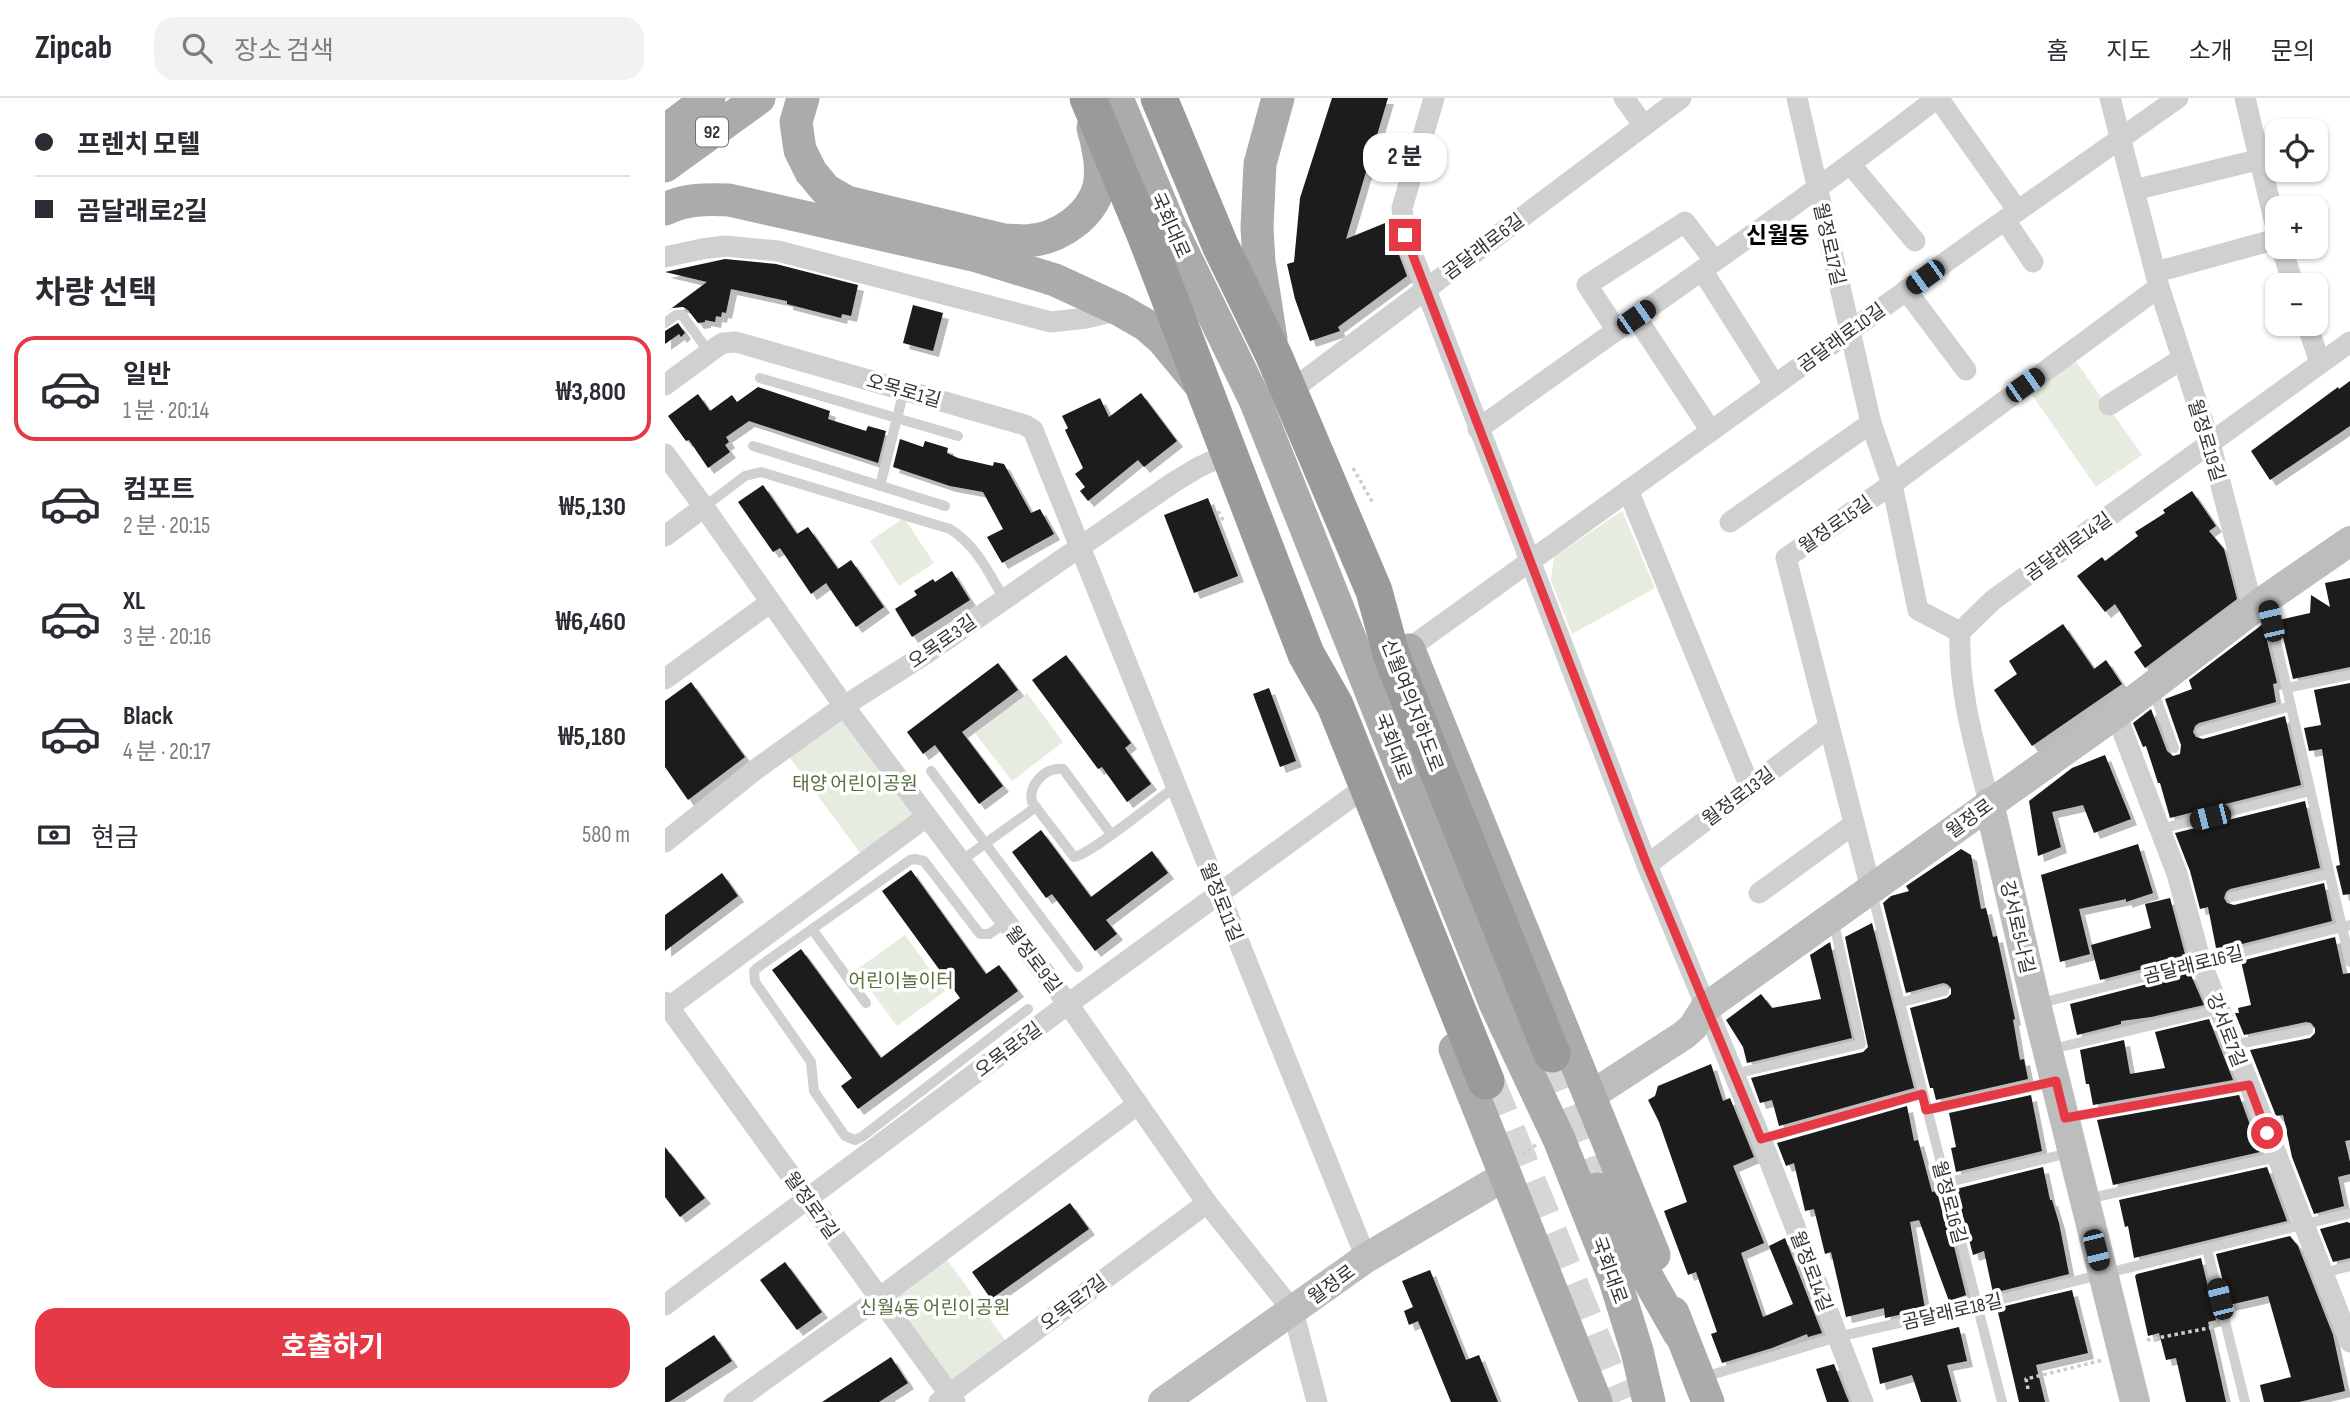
<!DOCTYPE html>
<html lang="ko">
<head>
<meta charset="utf-8">
<style>
	:root { --surface:#fff; --page:#f2f2f3; --text:#2b2b33; --muted:#7c7c81; --line:#e1e1e2; --accent:#e63946 }
	body { margin:0; font-family:"Sofia Sans Condensed","Noto Sans KR",sans-serif; background:var(--page); color:var(--text); height:100vh; display:flex; flex-direction:column; font-size:26px; white-space:nowrap }
	* { box-sizing:border-box; margin:0 }
	p { font-size:23px; color:var(--muted) }
	.icon { flex:none; width:38px; height:38px; fill:none; stroke:currentColor; stroke-width:2; stroke-linecap:round; stroke-linejoin:round }
	.map { position:relative; flex:1; overflow:hidden }
	.drawer { display:flex; flex-direction:column; background:var(--surface); width:665px }
	.drawer>* { flex:none }
	.banner { display:grid; align-content:center; height:154px; padding:0 35px; background:var(--surface) }
	.tools { position:absolute; left:1600px; top:21px; display:grid; gap:14px }
	.tools a { display:grid; place-items:center; width:63px; height:63px; border-radius:14px; background:var(--surface); box-shadow:0 2px 5px #0004; font-size:35px }
	.end { position:absolute; width:32px; height:32px; margin:-16px; border:9px solid #e63946; background:#fff; box-shadow:0 0 0 4px #fff }
	.from { border-radius:50% }
	.bubble { position:absolute; height:49px; border-radius:21px; background:var(--surface); box-shadow:0 2px 5px #0004; font-size:23px; font-weight:700; line-height:49px; text-align:center }
	.car { position:absolute; width:21px; height:42px; margin:-21px -10px; border-radius:9px; box-shadow:0 0 5px 2px #0007; background:linear-gradient(#222 24%,#8ab4d8 0 40%,#222 0 76%,#8ab4d8 0 86%,#222 0) }
	.banner b { display:flex; align-items:center; gap:24px; height:66px; font-size:26px }
	.banner b+b { border-top:2px solid var(--line) }
	.banner i { width:18px; height:18px; background:var(--text) }
	ul { padding:0; list-style:none }
	li { display:flex; align-items:center; gap:21px; height:105px; margin:0 14px 10px; padding:0 21px; border:4px solid transparent; border-radius:21px }
	li div { flex:1 }
	li b { display:block; font-size:26px }
	li em { font-style:normal; font-weight:700 }
	li.selected { border-color:var(--accent) }
	li>.icon { width:63px; height:63px; stroke-width:1.5 }
	h2 { padding:0 35px; font-size:32px; line-height:84px }
	.pay { display:flex; align-items:center; gap:18px; height:77px; padding:0 35px; font-size:26px }
	.pay p { margin-inline-start:auto }
	.button { display:flex; gap:14px; margin-top:auto; padding:14px 35px }
	.button a { flex:1; height:80px; border-radius:21px; background:var(--accent); color:#fff; font-size:28px; font-weight:700; line-height:80px; text-align:center }
	header { display:flex; align-items:center; gap:42px; box-sizing:border-box; height:98px; padding:0 35px; background:var(--surface); border-bottom:2px solid var(--line) }
	header strong { font-size:33px }
	nav { display:flex; gap:38px; margin-inline-start:auto; font-size:24px }
	.search { width:490px; height:63px; background:var(--page); display:flex; align-items:center; gap:18px; box-sizing:border-box; padding:0 24px; border-radius:21px; color:var(--muted); font-size:26px }
	main { display:flex; flex:1; min-height:0 }
	.map>svg:first-child { display:block }
</style>
</head>
<body>
<header>
<strong>Zipcab</strong>
<div class="search"><svg class="icon" aria-label="search" viewBox="0 0 24 24"><circle cx="10" cy="10" r="6"/><path d="M15 15l6 6"/></svg>장소 검색</div>
<nav><a>홈</a><a>지도</a><a>소개</a><a>문의</a></nav>
</header>
<main>
<section class="drawer">
<div class="banner">
<b><i class="from"></i>프렌치 모텔</b>
<b><i></i>곰달래로2길</b>
</div>
<h2>차량 선택</h2>
<ul>
<li class="selected"><svg class="icon" aria-label="car" viewBox="0 0 24 24"><path d="M5 17H2v-5l4-1 3-4h7l3 4 3 1v5h-3M9 17h6M6 11h13"/><circle cx="7" cy="17" r="2"/><circle cx="17" cy="17" r="2"/></svg><div><b>일반</b><p>1 분 · 20:14</p></div><em>₩3,800</em></li>
<li><svg class="icon" aria-label="car" viewBox="0 0 24 24"><path d="M5 17H2v-5l4-1 3-4h7l3 4 3 1v5h-3M9 17h6M6 11h13"/><circle cx="7" cy="17" r="2"/><circle cx="17" cy="17" r="2"/></svg><div><b>컴포트</b><p>2 분 · 20:15</p></div><em>₩5,130</em></li>
<li><svg class="icon" aria-label="car" viewBox="0 0 24 24"><path d="M5 17H2v-5l4-1 3-4h7l3 4 3 1v5h-3M9 17h6M6 11h13"/><circle cx="7" cy="17" r="2"/><circle cx="17" cy="17" r="2"/></svg><div><b>XL</b><p>3 분 · 20:16</p></div><em>₩6,460</em></li>
<li><svg class="icon" aria-label="car" viewBox="0 0 24 24"><path d="M5 17H2v-5l4-1 3-4h7l3 4 3 1v5h-3M9 17h6M6 11h13"/><circle cx="7" cy="17" r="2"/><circle cx="17" cy="17" r="2"/></svg><div><b>Black</b><p>4 분 · 20:17</p></div><em>₩5,180</em></li>
</ul>
<div class="pay"><svg class="icon" aria-label="cash" viewBox="0 0 24 24"><path d="M3 7h18v10H3z"/><circle cx="12" cy="12" r="2"/></svg>현금<p>580 m</p></div>
<div class="button"><a>호출하기</a></div>
</section>
<div class="map">
<svg width="1685" height="1304" viewBox="0 0 1685 1304">
	<defs>
		<filter id="shadow"><feDropShadow dx="6" dy="6" stdDeviation="0" flood-color="#0004"/></filter>
	</defs>
	<rect width="100%" height="100%" fill="#fff"/>
	<g fill="#e6ecdf">
		<path d="M1405,255L1477,357L1431,389L1360,287Z"/>
		<path d="M957,413L990,490L907,536L886,482L889,459Z"/>
		<path d="M239,420L269,465L234,488L205,443Z"/>
		<path d="M362,595L398,644L347,683L310,635Z"/>
		<path d="M179,608L261,719L201,763L119,652Z"/>
		<path d="M240,837L280,893L232,928L191,872Z"/>
		<path d="M278,1156L345,1249L284,1293L217,1200Z"/>
	</g>
	<g fill="#1a1a1a" filter="url(#shadow)">
		<path d="M667,0H723L681,141L725,123L728,141L742,178L673,229L675,233L645,243L630,201L622,166L629,164L635,100Z"/>
		<path d="M60,161L111,166L193,187L186,218L177,216L176,220L122,206V203L66,191L61,215L57,214L56,219L51,218L50,224L40,222V224L33,225L23,212L18,209L7,210L0,215L42,184L0,174Z"/>
		<path d="M248,207L278,215L268,253L238,245Z"/>
		<path d="M13,225L20,235L16,239L14,236L0,246V233Z"/>
		<path d="M1685,283V328L1605,382L1586,353L1673,289L1674,291Z"/>
		<path d="M93,289L165,313L163,321L201,333L203,328L221,333L213,365L84,323L61,339L64,344L60,347L65,354L43,370L24,342L21,343L3,318L33,296L45,313L67,297L72,304Z"/>
		<path d="M476,295L512,343L479,369L473,362L423,403L415,393L420,389L410,376L418,370L400,332L403,330L397,318L435,300L444,319Z"/>
		<path d="M235,341L258,349L260,343L283,350L282,355L293,360L328,368L329,364L339,366L366,415L375,411L389,436L337,465L322,439L338,431L318,394L285,388L228,369Z"/>
		<path d="M98,387L132,436L143,429L173,471L186,462L219,509L191,529L161,485L146,496L115,450L108,454L73,404Z"/>
		<path d="M1527,393L1551,428L1544,433L1559,451L1572,501L1480,570L1469,554L1477,548L1450,506L1440,514L1412,478L1437,459L1440,463L1473,438L1470,434L1500,415L1498,412Z"/>
		<path d="M543,400L573,478L529,495L499,417Z"/>
		<path d="M287,473L305,502L247,539L230,511L252,497L249,493L268,481L270,484Z"/>
		<path d="M1685,480V569L1628,581L1614,522L1645,515L1646,497L1665,509L1660,485Z"/>
		<path d="M1398,526L1429,571L1441,562L1457,586L1367,648L1329,592L1352,576L1344,563Z"/>
		<path d="M1598,526L1612,585L1608,586L1611,604L1534,625L1530,628L1528,634L1531,639L1538,641L1620,618L1636,687L1505,720L1495,685H1493L1481,648L1478,649L1468,625L1486,611L1502,653L1508,658L1515,656L1516,647L1500,601L1527,591L1524,582Z"/>
		<path d="M401,557L466,645L460,650L486,686L462,704L437,669L433,671L367,582Z"/>
		<path d="M333,565L353,592L297,634L338,688L314,706L270,647L258,656L242,634Z"/>
		<path d="M26,584L80,659L23,702L0,669V603Z"/>
		<path d="M1685,585V796L1678,797L1671,768L1675,767L1657,651L1644,653L1639,630L1656,627L1649,592Z"/>
		<path d="M604,590L631,663L615,669L588,596Z"/>
		<path d="M1440,657L1466,721L1429,735L1418,707L1387,714L1396,749L1373,758L1364,703L1407,670Z"/>
		<path d="M1640,703L1655,770L1565,791L1561,794L1559,800L1562,805L1569,807L1659,785L1667,823L1573,847L1551,850L1543,809L1535,811L1525,773L1510,735Z"/>
		<path d="M376,732L426,799L487,753L503,775L441,822L452,836L430,853L387,796L381,800L347,754Z"/>
		<path d="M1473,746L1488,795L1461,804V801L1414,811L1425,856L1395,864L1376,777Z"/>
		<path d="M1296,751L1306,757L1316,811L1321,810L1328,839L1332,838L1350,921L1348,922L1355,962L1359,961L1363,981L1271,1002L1268,990H1265L1245,910L1282,900L1286,896V890L1282,886L1278,885L1241,895L1218,805L1226,798L1244,793L1241,788Z"/>
		<path d="M246,772L321,876L334,867L353,893L193,1011L176,988L187,980L107,872L136,851L216,960L295,900L217,793Z"/>
		<path d="M57,775L73,798L0,853V817Z"/>
		<path d="M1505,800L1521,860L1435,882L1426,847L1486,830L1480,806Z"/>
		<path d="M1207,825L1249,990L1114,1028L1107,1002L1095,1005L1086,980L1198,954L1203,949L1180,839Z"/>
		<path d="M1670,839L1678,876L1685,875V1042L1680,1043L1685,1064V1076L1673,1079L1679,1108L1649,1116L1627,1059L1618,1017L1611,1018L1585,952L1645,940L1650,935V930L1646,925L1641,924L1579,937L1570,915H1574L1573,910L1586,907L1576,863Z"/>
		<path d="M1165,844L1187,940L1082,965L1078,949L1061,922L1096,896L1107,910L1156,901L1145,857Z"/>
		<path d="M1525,875L1539,907L1486,919L1456,923V926L1412,937L1405,906Z"/>
		<path d="M1544,921L1568,982L1428,1007L1424,986H1421L1415,952L1459,942L1465,976L1500,970L1490,934Z"/>
		<path d="M1046,966L1058,1003L1065,1000L1089,1059L1068,1068L1099,1145L1076,1155L1098,1219L1128,1206L1104,1148L1120,1140L1157,1235L1143,1239L1142,1236L1107,1250L1057,1265L1046,1236L1052,1234L1031,1174L1023,1177L999,1113L1022,1104L994,1024L983,1002L990,998L993,988Z"/>
		<path d="M1366,997L1377,1053L1291,1074L1286,1050L1291,1049L1284,1015Z"/>
		<path d="M1574,997L1595,1054L1448,1087L1432,1022Z"/>
		<path d="M1242,1008L1249,1043L1253,1042L1267,1094L1275,1092L1301,1197L1284,1203L1254,1122L1245,1124L1260,1211L1220,1220L1219,1210L1181,1219L1166,1154L1160,1156L1149,1111L1140,1113L1129,1065L1121,1068L1112,1045Z"/>
		<path d="M0,1049L40,1100L15,1119L0,1099Z"/>
		<path d="M1378,1069L1385,1102H1387L1394,1125L1404,1176L1328,1195L1319,1153L1308,1157L1291,1091Z"/>
		<path d="M1602,1069L1622,1123L1469,1160L1463,1128L1460,1129L1454,1102Z"/>
		<path d="M405,1105L424,1131L326,1201L307,1174Z"/>
		<path d="M1682,1124L1685,1125V1160L1668,1164L1655,1131Z"/>
		<path d="M1625,1138L1633,1148L1668,1237L1680,1293L1634,1304H1599L1595,1287L1626,1279L1603,1198L1564,1207L1551,1156Z"/>
		<path d="M1536,1160L1551,1222L1543,1224L1561,1304H1521L1511,1260L1501,1262L1494,1235L1483,1238L1470,1178L1472,1176Z"/>
		<path d="M120,1164L157,1214L132,1232L95,1182Z"/>
		<path d="M765,1172L801,1262L814,1257L833,1304H786L753,1223L744,1227L739,1213L748,1209L737,1183Z"/>
		<path d="M1407,1192L1423,1255L1371,1267L1380,1304H1354L1332,1210Z"/>
		<path d="M1294,1229L1302,1263L1282,1267L1292,1304H1256L1247,1277L1215,1286L1207,1250Z"/>
		<path d="M49,1237L67,1263L4,1304H0V1270Z"/>
		<path d="M226,1259L243,1285L214,1304H157Z"/>
		<path d="M1169,1266L1181,1297L1184,1304H1162L1151,1271Z"/>
	</g>
	<g fill="none" stroke-linecap="round" stroke-linejoin="round">
		<g stroke="#d6d6d6" stroke-width="37" stroke-dasharray="37 18" stroke-linecap="butt">
			<path d="M887,956L953,1121"/>
			<path d="M821,983L953,1304"/>
		</g>
		<g stroke="#cdcdcd" stroke-width="3.5" stroke-dasharray="3.5 3.5" stroke-linecap="butt">
			<path d="M688,370L708,405"/>
			<path d="M553,413L559,424"/>
			<path d="M857,1057L871,1047"/>
			<path d="M1482,1242L1549,1229"/>
			<path d="M1363,1291L1361,1281L1438,1262"/>
		</g>
		<g stroke="#d0d0d0" stroke-width="10">
			<path d="M0,225L11,217H17L44,254"/>
			<path d="M95,280L293,338"/>
			<path d="M88,348L280,408"/>
			<path d="M215,388L239,292"/>
			<path d="M39,409L80,378L96,374L285,431C311,447 324,475 339,501"/>
			<path d="M1602,505L1685,864"/>
			<path d="M1621,590L1685,577"/>
			<path d="M1488,592L1509,650"/>
			<path d="M1536,633L1626,608"/>
			<path d="M266,673L413,869"/>
			<path d="M1495,731L1645,693"/>
			<path d="M446,736L398,671C380,669 363,687 367,704L409,759C426,756 492,702 511,688"/>
			<path d="M296,763L371,709"/>
			<path d="M1207,795L1337,1304"/>
			<path d="M1567,799L1664,776"/>
			<path d="M342,824L324,836H315L259,763L250,761L245,762L92,870L89,873L90,884L146,964L149,993L180,1038L190,1042L198,1038L363,911"/>
			<path d="M147,831L201,905"/>
			<path d="M1234,905L1279,893"/>
			<path d="M1372,906L1685,827"/>
			<path d="M1568,947L1643,932"/>
			<path d="M1383,952L1554,911"/>
			<path d="M1069,976L1196,946L1168,821"/>
			<path d="M1261,1012L1388,984"/>
			<path d="M1401,1020L1584,987"/>
			<path d="M1096,1041L1257,996"/>
			<path d="M1280,1085L1404,1055"/>
			<path d="M1422,1101L1611,1059"/>
			<path d="M1542,1151L1580,1304"/>
			<path d="M1658,1175L1685,1168"/>
			<path d="M1036,1280L1172,1239L1313,1207L1685,1115"/>
		</g>
		<g stroke="#d0d0d0" stroke-width="21">
			<path d="M769,0L737,110L740,137L982,767L1096,1041L1198,1304"/>
			<path d="M959,0L979,28"/>
			<path d="M1132,0L1206,325L1227,386L1253,512L1295,534"/>
			<path d="M1273,0L1353,113"/>
			<path d="M1445,0L1494,189L1545,345L1588,511"/>
			<path d="M1580,0L1612,134"/>
			<path d="M1185,66L1250,143"/>
			<path d="M1469,92L1596,61"/>
			<path d="M1340,122L1368,164"/>
			<path d="M1616,149L1629,187"/>
			<path d="M0,159L37,151L60,148L113,153L386,224L421,220L455,212"/>
			<path d="M1037,172L1110,287"/>
			<path d="M1491,174L1612,141"/>
			<path d="M1241,192L1301,272"/>
			<path d="M971,219L1046,333"/>
			<path d="M1642,226L1655,265"/>
			<path d="M951,231L922,187L1020,124L1049,162"/>
			<path d="M0,287L53,248L58,245L71,244L360,327L368,332L701,1160"/>
			<path d="M624,294L1016,0"/>
			<path d="M1444,307L1517,261"/>
			<path d="M813,331C966,220 1123,116 1272,0"/>
			<path d="M0,356L39,409L179,608L403,906L542,1105L628,1213L652,1304"/>
			<path d="M963,392L1085,689"/>
			<path d="M1065,424L1206,325"/>
			<path d="M0,438L39,409"/>
			<path d="M743,551L1317,138L1513,0"/>
			<path d="M0,581L106,504"/>
			<path d="M1451,616L1512,776L1536,864L1685,1244"/>
			<path d="M1324,705C1310,648 1293,593 1295,534L1328,502L1685,244"/>
			<path d="M0,744L90,672L179,608L259,557L509,384L534,369L563,356"/>
			<path d="M982,767L1164,629"/>
			<path d="M1206,791L1121,460L1227,386L1494,189"/>
			<path d="M1094,795L1189,726"/>
			<path d="M0,904L290,1304"/>
			<path d="M0,912L261,719"/>
			<path d="M0,1207L403,906L688,698"/>
			<path d="M69,1304L214,1200L473,1006"/>
			<path d="M274,1304L542,1105"/>
		</g>
		<g stroke="#bdbdbd" stroke-width="30">
			<path d="M1324,705L1371,906L1470,1304"/>
			<path d="M925,998L1019,937L1028,929L1040,910L1451,616L1601,501L1685,443"/>
			<path d="M498,1304L701,1160L840,1078"/>
		</g>
		<g stroke="#ababab" stroke-width="33">
			<path d="M138,0L131,24L135,52L146,74L161,92L182,104L339,142C346,142 353,143 360,143C393,142 430,117 435,83C437,65 433,47 428,30"/>
			<path d="M452,0L505,128L590,302L830,905L894,1041L950,1182L972,1253L984,1304"/>
			<path d="M0,33L44,0"/>
			<path d="M0,68L94,0"/>
			<path d="M0,111C21,101 41,101 64,102L312,158L390,182L455,212L481,227L498,242L532,283"/>
			<path d="M606,241L594,164L592,129L595,66L613,0"/>
			<path d="M744,552L989,1157"/>
			<path d="M790,951L931,1304"/>
			<path d="M932,1091L1014,1235"/>
			<path d="M1008,1215L1043,1304"/>
		</g>
		<g stroke="#9a9a9a" stroke-width="37">
			<path d="M423,0L481,139L641,556L670,607L821,983"/>
			<path d="M494,0L555,147L609,258L709,493L727,559L887,956"/>
		</g>
	</g>
	<g fill="none" stroke-linecap="round" stroke-linejoin="round">
		<path stroke="#e63946" stroke-width="9" d="M740,137L982,767L1096,1041L1257,996L1261,1012L1391,983L1400,1020L1584,987L1602,1035"/>
	</g>
	<g text-anchor="middle" stroke-width="7" stroke-linejoin="round" paint-order="stroke">
		<rect fill="#fff" stroke="#707070" stroke-width="2" x="31" y="19.5" width="32" height="29" rx="5"/>
		<g font-size="18" font-weight="bold" fill="#333">
			<text x="47" y="40">92</text>
		</g>
		<g font-size="19" fill="#333" stroke="#fff">
			<text transform="translate(506 127) rotate(66)" y="7">국회대로</text>
			<text transform="translate(1165 146) rotate(77)" y="7">월정로17길</text>
			<text transform="translate(818 148) rotate(-37)" y="7">곰달래로6길</text>
			<text transform="translate(1176 239) rotate(-36)" y="7">곰달래로10길</text>
			<text transform="translate(239 292) rotate(16)" y="7">오목로1길</text>
			<text transform="translate(1542 342) rotate(73)" y="7">월정로19길</text>
			<text transform="translate(1170 426) rotate(-35)" y="7">월정로15길</text>
			<text transform="translate(1403 448) rotate(-36)" y="7">곰달래로14길</text>
			<text transform="translate(277 543) rotate(-35)" y="7">오목로3길</text>
			<text transform="translate(748 607) rotate(69)" y="7">신월여의지하도로</text>
			<text transform="translate(729 648) rotate(69)" y="7">국회대로</text>
			<text transform="translate(1073 698) rotate(-37)" y="7">월정로13길</text>
			<text transform="translate(1304 720) rotate(-36)" y="7">월정로</text>
			<text transform="translate(557 804) rotate(68)" y="7">월정로11길</text>
			<text transform="translate(1353 829) rotate(77)" y="7">강서로5나길</text>
			<text transform="translate(369 861) rotate(53)" y="7">월정로9길</text>
			<text transform="translate(1528 866) rotate(-14)" y="7">곰달래로16길</text>
			<text transform="translate(1562 932) rotate(69)" y="7">강서로7길</text>
			<text transform="translate(343 951) rotate(-37)" y="7">오목로5길</text>
			<text transform="translate(1285 1104) rotate(75)" y="7">월정로16길</text>
			<text transform="translate(147 1107) rotate(54)" y="7">월정로7길</text>
			<text transform="translate(945 1172) rotate(70)" y="7">국회대로</text>
			<text transform="translate(1147 1173) rotate(69)" y="7">월정로14길</text>
			<text transform="translate(666 1186) rotate(-36)" y="7">월정로</text>
			<text transform="translate(408 1204) rotate(-37)" y="7">오목로7길</text>
			<text transform="translate(1287 1213) rotate(-13)" y="7">곰달래로18길</text>
		</g>
		<g font-size="19" fill="#56703f" stroke="#fff">
			<text x="190" y="692">태양 어린이공원</text>
			<text x="236" y="889">어린이놀이터</text>
			<text x="270" y="1216">신월4동 어린이공원</text>
		</g>
		<g font-size="23" font-weight="bold" fill="#000" stroke="#fff">
			<text x="1113" y="145">신월동</text>
		</g>
	</g>
</svg>
<div class="tools">
<a><svg class="icon" aria-label="locate" viewBox="0 0 24 24"><circle cx="12" cy="12" r="6"/><path d="M12 2v4M12 18v4M2 12h4M18 12h4"/></svg></a>
<a>+</a>
<a>−</a>
</div>
<i class="end from" style="left:1602px;top:1035px"></i>
<i class="end" style="left:740px;top:137px"></i>
<div class="bubble" style="left:698px;top:35px;width:84px">2 분</div>
<i class="car" style="left:1260px;top:179px;rotate:234deg"></i>
<i class="car" style="left:971px;top:219px;rotate:55deg"></i>
<i class="car" style="left:1360px;top:287px;rotate:55deg"></i>
<i class="car" style="left:1606px;top:523px;rotate:347deg"></i>
<i class="car" style="left:1545px;top:719px;rotate:256deg"></i>
<i class="car" style="left:1431px;top:1152px;rotate:166deg"></i>
<i class="car" style="left:1555px;top:1201px;rotate:346deg"></i>
</div>
</main>
</body>
</html>
